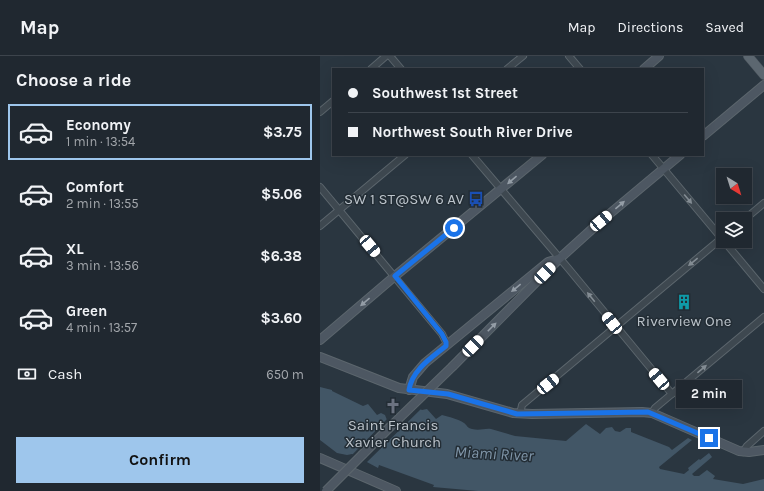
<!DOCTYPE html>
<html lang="en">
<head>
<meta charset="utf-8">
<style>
	:root { --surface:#202830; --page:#283038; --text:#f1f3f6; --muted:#a2a6ab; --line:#3d444c; --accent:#9ec6ec }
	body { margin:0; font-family:Karla,sans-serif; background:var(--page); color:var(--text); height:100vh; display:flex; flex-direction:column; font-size:15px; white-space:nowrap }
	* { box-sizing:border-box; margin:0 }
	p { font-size:13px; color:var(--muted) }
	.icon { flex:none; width:22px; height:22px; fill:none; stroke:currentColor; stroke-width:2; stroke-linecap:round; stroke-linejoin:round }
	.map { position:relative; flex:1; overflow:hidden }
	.panel { display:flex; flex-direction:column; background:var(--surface); width:320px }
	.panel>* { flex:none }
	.top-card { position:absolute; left:12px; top:12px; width:372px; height:88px; border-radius:0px; box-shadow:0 4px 16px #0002,0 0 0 1px var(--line); display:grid; align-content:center; height:88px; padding:0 16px; background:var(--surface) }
	.needle { width:26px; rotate:142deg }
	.buttons { position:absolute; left:396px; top:112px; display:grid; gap:8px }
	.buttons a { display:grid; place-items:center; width:36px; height:36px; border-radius:0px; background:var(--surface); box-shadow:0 4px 16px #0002,0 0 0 1px var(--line); font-size:20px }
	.end { position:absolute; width:18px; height:18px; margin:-9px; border:5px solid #1a73e8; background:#fff; box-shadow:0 0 0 2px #fff }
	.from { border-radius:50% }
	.bubble { position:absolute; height:28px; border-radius:0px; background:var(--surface); box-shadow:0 4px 16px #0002,0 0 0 1px var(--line); font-size:13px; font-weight:700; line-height:28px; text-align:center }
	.car { position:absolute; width:12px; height:24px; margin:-12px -6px; border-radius:5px; box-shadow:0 0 3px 1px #0007; background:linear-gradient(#fff 24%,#345 0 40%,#fff 0 76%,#345 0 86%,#fff 0) }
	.top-card b { display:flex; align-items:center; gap:14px; height:38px; font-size:15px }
	.top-card b+b { border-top:1px solid var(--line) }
	.top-card i { width:10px; height:10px; background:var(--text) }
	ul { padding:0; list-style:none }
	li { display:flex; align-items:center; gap:12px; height:56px; margin:0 8px 6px; padding:0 8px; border:2px solid transparent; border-radius:0px }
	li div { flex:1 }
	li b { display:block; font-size:15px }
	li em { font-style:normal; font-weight:700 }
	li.on { border-color:var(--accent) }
	li>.icon { width:36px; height:36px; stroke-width:1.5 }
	h2 { padding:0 16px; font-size:18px; line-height:48px }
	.pay { display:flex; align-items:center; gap:10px; height:44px; padding:0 16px; font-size:15px }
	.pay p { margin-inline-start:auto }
	.primary-button { display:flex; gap:8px; margin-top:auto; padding:8px 16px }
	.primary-button a { flex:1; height:46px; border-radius:0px; background:var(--accent); color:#111; font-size:16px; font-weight:700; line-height:46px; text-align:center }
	header { display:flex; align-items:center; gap:24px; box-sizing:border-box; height:56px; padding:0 20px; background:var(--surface); border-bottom:1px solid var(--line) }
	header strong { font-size:19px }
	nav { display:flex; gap:22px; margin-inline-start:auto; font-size:14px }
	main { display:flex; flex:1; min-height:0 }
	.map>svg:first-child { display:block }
</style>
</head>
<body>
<header>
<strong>Map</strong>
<nav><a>Map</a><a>Directions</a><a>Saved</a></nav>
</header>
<main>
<section class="panel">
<h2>Choose a ride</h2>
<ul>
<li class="on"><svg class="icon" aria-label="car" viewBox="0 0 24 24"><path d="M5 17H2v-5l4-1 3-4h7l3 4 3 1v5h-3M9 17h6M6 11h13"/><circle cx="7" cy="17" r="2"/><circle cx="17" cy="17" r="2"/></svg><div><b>Economy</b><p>1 min · 13:54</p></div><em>$3.75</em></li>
<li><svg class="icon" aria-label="car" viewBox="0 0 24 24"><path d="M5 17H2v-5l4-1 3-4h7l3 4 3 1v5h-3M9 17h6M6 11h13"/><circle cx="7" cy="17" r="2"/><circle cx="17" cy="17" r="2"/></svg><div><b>Comfort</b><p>2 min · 13:55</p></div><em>$5.06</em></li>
<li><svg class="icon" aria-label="car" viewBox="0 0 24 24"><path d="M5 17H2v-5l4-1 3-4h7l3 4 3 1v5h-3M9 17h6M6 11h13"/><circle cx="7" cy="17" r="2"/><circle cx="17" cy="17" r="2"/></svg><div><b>XL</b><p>3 min · 13:56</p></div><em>$6.38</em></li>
<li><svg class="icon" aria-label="car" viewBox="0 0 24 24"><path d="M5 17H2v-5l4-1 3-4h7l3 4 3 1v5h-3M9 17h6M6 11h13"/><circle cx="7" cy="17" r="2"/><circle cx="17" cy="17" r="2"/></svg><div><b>Green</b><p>4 min · 13:57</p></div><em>$3.60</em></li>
</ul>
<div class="pay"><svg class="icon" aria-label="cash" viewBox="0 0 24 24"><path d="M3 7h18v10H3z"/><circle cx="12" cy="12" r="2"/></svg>Cash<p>650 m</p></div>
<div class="primary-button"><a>Confirm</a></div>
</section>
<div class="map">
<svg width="444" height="435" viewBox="0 0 444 435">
	<rect width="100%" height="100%" fill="#2a3640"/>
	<path fill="#425666" d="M0,331L12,334V335L43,350L48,348L57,359L61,357L65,359L67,364L71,365L100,353L102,354L107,353L116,363L122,359C129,361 138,363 144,367C147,369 147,372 152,373C160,375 165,372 171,373L195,380L246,385L266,368L280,378L286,372L292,371L295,375L300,376L306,372H311V376L349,391L352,394L368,382L372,384L339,411L340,413L364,418L369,414L368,412L379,403L380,404L389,397L392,401L372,418L374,420H379L387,414L395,420L393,423L423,428L444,423V435H158L113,431L114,429L59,409L58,412L32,398L27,399L17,397L0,384Z"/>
	<path fill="#2a3640" d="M99,351L102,352L46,407L32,400L30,401L68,362L75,363L89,358Z"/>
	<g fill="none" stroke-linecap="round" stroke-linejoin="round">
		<defs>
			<g id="street">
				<path d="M70,0L81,13"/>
				<path d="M249,0L260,13"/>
				<path d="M51,13L66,0"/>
				<path d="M187,13L203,0"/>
				<path d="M0,56L13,45"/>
				<path d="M152,99L248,212L352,338"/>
				<path d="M332,99L403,184"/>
				<path d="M0,131L122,278L126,286V290"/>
				<path d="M425,163L444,147"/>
				<path d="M0,170L85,99"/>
				<path d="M404,185L444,233"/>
				<path d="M332,357L335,352L444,261"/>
				<path d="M200,358L202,349L403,181"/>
				<path d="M423,396L427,390L444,375"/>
			</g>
			<g id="secondary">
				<path d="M324,13L339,0"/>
				<path d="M383,80L444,29"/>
				<path d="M0,284L75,220L222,99"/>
				<path d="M0,301L79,332L127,338L193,357L212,358L322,356L332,357L419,395L429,396L444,394"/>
				<path d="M133,310L239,203L281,165L360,99"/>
				<path d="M89,334L93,321L105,307L228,206L238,203"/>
				<path d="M43,398L69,372"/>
				<path d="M0,402L76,435"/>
			</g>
			<path id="primary" d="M428,0L444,19"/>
		</defs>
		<use href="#street" stroke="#5c666d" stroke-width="8"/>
		<use href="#secondary" stroke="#5c666d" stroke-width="10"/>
		<use href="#primary" stroke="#485159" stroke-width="10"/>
		<use href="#street" stroke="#3e4850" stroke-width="6"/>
		<use href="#secondary" stroke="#4d5762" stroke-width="8"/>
		<use href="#primary" stroke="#5c6770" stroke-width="9"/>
		<defs>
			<g id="secondary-bridge">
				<path d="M69,372L133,310"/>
				<path d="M6,435L43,398"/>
			</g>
		</defs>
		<use href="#secondary-bridge" stroke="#5c666d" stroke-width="10" stroke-linecap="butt"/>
		<use href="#secondary-bridge" stroke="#4d5762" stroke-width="8"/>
	</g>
	<defs><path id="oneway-solid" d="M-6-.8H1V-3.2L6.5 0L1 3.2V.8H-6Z"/></defs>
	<g fill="#949da6">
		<use href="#oneway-solid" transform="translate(192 124) rotate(140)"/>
		<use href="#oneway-solid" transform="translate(300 149) rotate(-40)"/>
		<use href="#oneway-solid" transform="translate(196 232) rotate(141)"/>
		<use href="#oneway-solid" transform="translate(45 246) rotate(140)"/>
		<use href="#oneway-solid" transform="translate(172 271) rotate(-45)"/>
	</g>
	<g fill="#838c93">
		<use href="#oneway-solid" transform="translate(368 143) rotate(50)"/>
		<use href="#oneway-solid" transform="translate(373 206) rotate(141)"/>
		<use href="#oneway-solid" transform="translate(271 241) rotate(-129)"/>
		<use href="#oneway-solid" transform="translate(382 313) rotate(-40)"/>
	</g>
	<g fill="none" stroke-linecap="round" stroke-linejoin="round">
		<path stroke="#1a73e8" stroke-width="5" d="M134,172L75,220L122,278L126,286V290C111,302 92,314 89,334L128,338L197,358L328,356L389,382"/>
	</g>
	<defs>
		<symbol id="bus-bare" viewBox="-9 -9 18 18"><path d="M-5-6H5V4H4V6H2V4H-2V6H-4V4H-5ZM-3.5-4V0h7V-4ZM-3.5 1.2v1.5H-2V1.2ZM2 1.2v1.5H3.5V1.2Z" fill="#1a4fb4" stroke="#232d35" stroke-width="2.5" paint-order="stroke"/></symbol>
		<symbol id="building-bare" viewBox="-9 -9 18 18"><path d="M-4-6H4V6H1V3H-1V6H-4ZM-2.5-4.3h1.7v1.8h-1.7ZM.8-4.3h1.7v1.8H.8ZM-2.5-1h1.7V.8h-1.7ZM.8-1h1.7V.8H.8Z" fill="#0f9aa8" stroke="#232d35" stroke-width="2.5" paint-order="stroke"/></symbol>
		<symbol id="church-bare" viewBox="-9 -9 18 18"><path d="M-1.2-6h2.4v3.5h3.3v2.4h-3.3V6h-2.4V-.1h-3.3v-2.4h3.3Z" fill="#6b7280" stroke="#232d35" stroke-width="2.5" paint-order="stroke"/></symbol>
	</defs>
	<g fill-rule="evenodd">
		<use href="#bus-bare" x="145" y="132" width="22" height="22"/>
		<use href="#building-bare" x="353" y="235" width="22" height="22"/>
		<use href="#church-bare" x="62" y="339" width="22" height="22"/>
	</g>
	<g text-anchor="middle" stroke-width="3" stroke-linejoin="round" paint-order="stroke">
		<g font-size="15" fill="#bbc3ca" stroke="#232d35">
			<text x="144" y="148" text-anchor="end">SW 1 ST@SW 6 AV</text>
			<text x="364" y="270">Riverview One</text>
			<text x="73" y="374">Saint Francis<tspan x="73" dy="17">Xavier Church</tspan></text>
		</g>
		<g font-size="16" font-style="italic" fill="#8096a9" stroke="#232d35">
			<text transform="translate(174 397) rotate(3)" y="6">Miami River</text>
		</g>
	</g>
</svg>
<div class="buttons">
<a><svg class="needle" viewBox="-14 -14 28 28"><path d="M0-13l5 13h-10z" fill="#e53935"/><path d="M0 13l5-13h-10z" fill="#a2a6ab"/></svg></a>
<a><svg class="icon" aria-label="layers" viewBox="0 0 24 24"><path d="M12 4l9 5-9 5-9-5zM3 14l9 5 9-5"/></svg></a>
</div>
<i class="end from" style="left:134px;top:172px"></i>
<i class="end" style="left:389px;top:382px"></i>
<div class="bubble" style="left:356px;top:324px;width:66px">2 min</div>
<i class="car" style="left:281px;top:165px;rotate:50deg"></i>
<i class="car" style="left:50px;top:190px;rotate:140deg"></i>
<i class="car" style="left:225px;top:217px;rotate:45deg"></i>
<i class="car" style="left:292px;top:267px;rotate:321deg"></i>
<i class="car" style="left:153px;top:290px;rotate:45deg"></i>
<i class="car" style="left:339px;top:323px;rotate:320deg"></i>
<i class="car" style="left:228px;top:328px;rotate:51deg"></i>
<div class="top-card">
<b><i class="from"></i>Southwest 1st Street</b>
<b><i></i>Northwest South River Drive</b>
</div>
</div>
</main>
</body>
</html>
